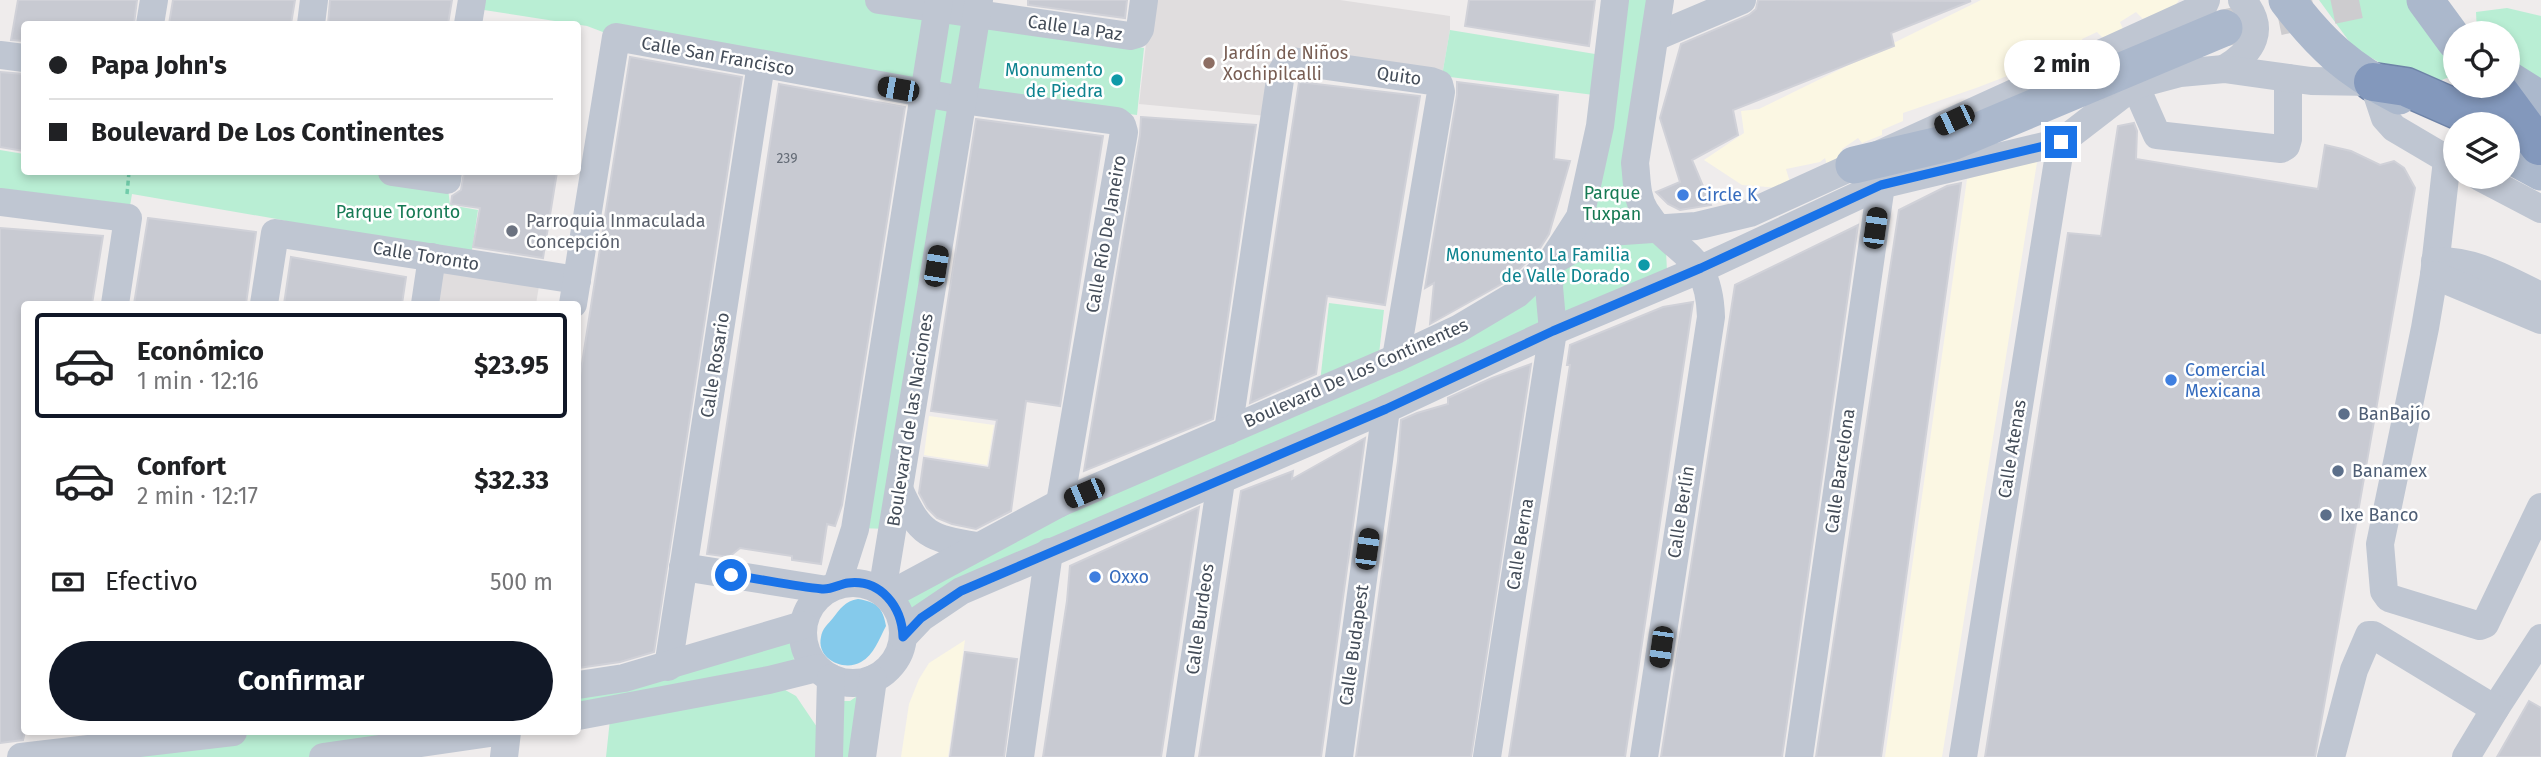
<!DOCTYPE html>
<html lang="es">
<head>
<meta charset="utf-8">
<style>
	:root { --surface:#fff; --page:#f6f6f6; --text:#202124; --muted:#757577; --line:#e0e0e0; --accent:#111827 }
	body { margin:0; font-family:"Fira Sans",sans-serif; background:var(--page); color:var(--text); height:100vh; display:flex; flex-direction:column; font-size:26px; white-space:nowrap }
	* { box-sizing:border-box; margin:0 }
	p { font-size:23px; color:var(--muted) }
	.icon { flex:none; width:38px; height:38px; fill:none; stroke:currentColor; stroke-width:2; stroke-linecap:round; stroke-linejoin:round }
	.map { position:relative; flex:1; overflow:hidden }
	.panel { position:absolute; left:21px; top:301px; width:560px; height:434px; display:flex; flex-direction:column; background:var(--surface); border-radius:7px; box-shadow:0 4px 10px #0003 }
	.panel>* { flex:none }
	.hud { position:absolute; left:21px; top:21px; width:560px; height:154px; border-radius:7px; box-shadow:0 4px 10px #0003; display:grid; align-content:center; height:154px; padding:0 28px; background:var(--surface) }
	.fabs { position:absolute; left:2443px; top:21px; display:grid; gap:14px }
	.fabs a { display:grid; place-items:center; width:77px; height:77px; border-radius:50%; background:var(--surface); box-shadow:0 4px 10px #0003; font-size:35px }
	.end { position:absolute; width:32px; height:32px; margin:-16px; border:9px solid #1a73e8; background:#fff; box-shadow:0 0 0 4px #fff }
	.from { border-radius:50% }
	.bubble { position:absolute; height:49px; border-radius:24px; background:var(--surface); box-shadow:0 4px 10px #0003; font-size:23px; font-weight:700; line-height:49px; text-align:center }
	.car { position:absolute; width:21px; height:42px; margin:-21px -10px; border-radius:9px; box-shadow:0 0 5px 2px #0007; background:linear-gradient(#222 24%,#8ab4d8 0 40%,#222 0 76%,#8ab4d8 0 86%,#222 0) }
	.hud b { display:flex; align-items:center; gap:24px; height:66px; font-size:26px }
	.hud b+b { border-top:2px solid var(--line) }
	.hud i { width:18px; height:18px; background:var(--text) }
	ul { padding:12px 0 0; list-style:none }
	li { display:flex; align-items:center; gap:21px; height:105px; margin:0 14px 10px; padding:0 14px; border:4px solid transparent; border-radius:7px }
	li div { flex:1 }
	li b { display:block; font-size:26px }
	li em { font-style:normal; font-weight:700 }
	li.active { border-color:var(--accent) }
	li>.icon { width:63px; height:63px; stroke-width:1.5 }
	.pay { display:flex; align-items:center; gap:18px; height:77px; padding:0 28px; font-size:26px }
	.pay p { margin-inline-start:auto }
	.action { display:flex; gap:14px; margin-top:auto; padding:14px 28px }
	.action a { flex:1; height:80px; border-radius:42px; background:var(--accent); color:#fff; font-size:28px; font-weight:700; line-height:80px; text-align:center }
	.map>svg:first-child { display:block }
</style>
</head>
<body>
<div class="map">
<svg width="2541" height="757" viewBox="0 0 2541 757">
	<rect width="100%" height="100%" fill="#efecec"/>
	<g fill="#fbf7e3">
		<path d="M1981,0H2179L2175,6L2143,19L2136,12L2120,22L2123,29L2103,38L2097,32L2082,39L2083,47L1976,88L1903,113V121L1882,130V135L1862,143L1858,138L1842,149L1845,160L1828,168L1825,158L1820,162L1786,169L1792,189L1742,185L1704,160L1744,133L1741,111L1759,109Z"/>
		<path d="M2038,156L1942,757H1885L1967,179Z"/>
		<path d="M929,416L994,425L987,465L924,455Z"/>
		<path d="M965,640L948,757H901L909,704L919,679L929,663Z"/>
	</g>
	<g fill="#e0ddde">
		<path d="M1151,0H1340L1450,16V30L1442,76L1277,50L1267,116L1139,104Z"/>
		<path d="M432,257L541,274L536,304H425Z"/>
	</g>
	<g fill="#b9eed4">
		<path d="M472,0H978L890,529L857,528L925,94L616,37L587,26L471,8Z"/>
		<path d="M1617,0H1659L1635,163L1659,229H1574Z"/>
		<path d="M2319,0H2408L2455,66V75L2423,87L2354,48Z"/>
		<path d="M2507,8L2541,16V80L2508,58V33H2477L2476,12Z"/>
		<path d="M979,19L1144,48L1137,115L968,94Z"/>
		<path d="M1450,30L1607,56L1602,96L1442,76Z"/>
		<path d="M0,150L24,154V172H392L447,180L450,205L478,210L470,263L277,219L132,194L128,218L0,202Z"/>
		<path d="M1652,234L1666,251L1667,271L907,617L894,592L1397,360L1573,251Z"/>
		<path d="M1329,303L1384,310L1379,354L1320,382Z"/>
		<path d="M799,631L793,646L794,662L769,681L796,696L821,733L831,701H850L869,688L859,757H606L611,710L578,716V685Z"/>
		<path d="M233,732H496L323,757H18Z"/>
	</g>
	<path fill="#85caeb" d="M858,599C876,602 883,607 886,626C879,639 874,655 861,662C844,672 816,659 821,637C822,629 828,624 833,618C840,609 845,601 858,599Z"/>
	<g fill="#c8cad2" stroke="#d0d1d8" stroke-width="2">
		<path d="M18,0H137L134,24H24V41L11,40Z"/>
		<path d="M173,0H295L291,24H169Z"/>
		<path d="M330,0H452L448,24H328Z"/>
		<path d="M1028,0H1127L1125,18L1028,5Z"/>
		<path d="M1469,0H1595L1589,46L1465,26Z"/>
		<path d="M1758,0L1971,1L1891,33L1894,46L1733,110L1738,135L1692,160L1711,205L1680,210L1668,204L1656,192L1680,182L1660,118L1681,44L1749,15L1756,9Z"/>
		<path d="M630,57L742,77L654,652L620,662L578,668V389Z"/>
		<path d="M0,72L24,74V151L0,147Z"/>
		<path d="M1299,82L1420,96L1385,305L1327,296L1316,374L1250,403Z"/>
		<path d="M1457,82L1558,95L1554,159L1570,161L1549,234L1538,251L1507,281L1430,324L1434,283L1425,288L1457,95Z"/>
		<path d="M779,84L905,107L842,505L835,526L827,524L821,564L792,560V556L740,548L729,557L707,554Z"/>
		<path d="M1141,117L1256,125L1213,419L1084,471L1140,135Z"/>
		<path d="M976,119L1103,136L1060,406L1026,401L1011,511L976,529L952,524L937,518L927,508L919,493L924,458L989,468L997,420L931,411Z"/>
		<path d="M2134,123L2137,131L2136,159L2318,189L2325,145L2351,151L2380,165L2394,161L2404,168L2415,188L2315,757H1985L2068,233L2101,236L2118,126Z"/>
		<path d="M464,172H557L543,258L473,247L480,208L451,204L452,196L461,190Z"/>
		<path d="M1961,183L1881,757H1816L1899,210L1947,186Z"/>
		<path d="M148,218L256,232L246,304H134Z"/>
		<path d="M1858,225L1782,757H1661L1735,285Z"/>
		<path d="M0,228L103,236L92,304H24L25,732L23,740L0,743Z"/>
		<path d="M291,257L406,277L402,304H284Z"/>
		<path d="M1693,302L1625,757H1509L1570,365H1567L1570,345L1663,307Z"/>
		<path d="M1531,364L1471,757H1356L1398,461L1401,420L1417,413L1448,404V398L1492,378Z"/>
		<path d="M1365,438L1321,757H1199L1241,491L1293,471L1292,479Z"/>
		<path d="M1199,507L1161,757H1043L1067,601L1070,566Z"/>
		<path d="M965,652L1017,659L1004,757H950Z"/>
		<path d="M2529,701L2541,708V757H2497Z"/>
	</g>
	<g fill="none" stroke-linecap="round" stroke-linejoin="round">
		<path stroke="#cdcccf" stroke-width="37" stroke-dasharray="37 18" stroke-linecap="butt" d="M2224,28L2359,0"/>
		<defs>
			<g id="highway">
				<path d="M2373,82L2406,87L2490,124"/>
				<path d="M2495,86L2539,146"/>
			</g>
		</defs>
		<use href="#highway" stroke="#6e83a7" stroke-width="41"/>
		<path stroke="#71ccaa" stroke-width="3.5" stroke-dasharray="5 3.5" stroke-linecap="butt" d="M127,194L129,172"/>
		<g stroke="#bfc6d2" stroke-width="28">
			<path d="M879,0L1130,36L1137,34L1140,29L1144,0"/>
			<path d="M150,24L154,0"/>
			<path d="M311,24L314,0"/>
			<path d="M468,24L472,0"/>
			<path d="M1655,37L1742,0"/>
			<path d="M0,55L24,58"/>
			<path d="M2224,69C2253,52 2267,29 2242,0"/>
			<path d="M2135,85L2157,135L2281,149L2286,146L2288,139V78"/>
			<path d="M2447,160L2434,275L2425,328L2380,544L2384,591L2389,598L2480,626L2485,624L2541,507"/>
			<path d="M392,172L447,180L448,172"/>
			<path d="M2480,177L2541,209"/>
			<path d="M0,202L128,218L115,304"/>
			<path d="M2435,261C2476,260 2505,279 2541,296"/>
			<path d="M2434,275L2541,320"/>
			<path d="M264,304L275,233L577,280"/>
			<path d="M425,304L432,257"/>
			<path d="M573,304L616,37L962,100L1117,121L1122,125L1124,132L1060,503"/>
			<path d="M1228,431L1281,73L1286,65L1292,61L1431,81L1439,84L1441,92L1396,358"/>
			<path d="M900,491C920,535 929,538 977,546"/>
			<path d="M683,567L827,590"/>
			<circle cx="853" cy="633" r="50"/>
			<path d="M837,585L855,529L939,0"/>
			<path d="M882,592L979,0"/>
			<path d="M887,596L1060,503L1396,358L1458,329L1517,294L1551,262L1592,238L1609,232L1696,226L1750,213L2203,7L2206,0"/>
			<path d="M903,637L921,618L961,591L1386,409L1553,331L1701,269L1881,185L2061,142L2135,85L2180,73L2224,69L2311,81L2373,82L2385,118L2394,128L2455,164"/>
			<path d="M668,667L761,64"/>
			<path d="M578,685L624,678L803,625"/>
			<path d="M2495,709L2541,638"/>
			<path d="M578,716L769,680L817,668"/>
			<path d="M21,757L233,732"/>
			<path d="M323,757L497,732"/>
			<path d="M504,757L507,732"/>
			<path d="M829,757L831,678"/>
			<path d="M862,757L873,679"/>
			<path d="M1020,757L1049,552"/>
			<path d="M1180,757L1221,481"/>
			<path d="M1339,757L1386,409"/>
			<path d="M1487,757L1553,331L1549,287L1551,262L1580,217L1600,126L1615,0"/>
			<path d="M1644,757L1711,317C1709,249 1674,257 1645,211C1636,197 1637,179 1635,163L1660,0"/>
			<path d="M1799,757L1881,185"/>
			<path d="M1963,757L2061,142"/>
			<path d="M2331,757L2354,670L2369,635H2373L2495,709L2466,757"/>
		</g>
		<g stroke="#abb8cc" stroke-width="37">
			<path d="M2287,0C2322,46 2348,69 2399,96"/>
			<path d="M2425,0L2455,41"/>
			<path d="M2508,79L2541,100"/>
			<path d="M2508,154L2541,172"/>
			<path d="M1854,165L1952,142L2224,28"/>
		</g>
		<use href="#highway" stroke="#8398bc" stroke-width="38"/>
	</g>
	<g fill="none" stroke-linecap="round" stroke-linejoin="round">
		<path stroke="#1a73e8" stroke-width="9" d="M731,575C761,579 792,586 822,589C831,590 840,584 848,583C881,579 902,607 903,637L921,618L961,591L1386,409L1553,331L1701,268L1881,185L2061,142"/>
	</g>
	<circle fill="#8d6e63" stroke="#fff" stroke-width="2.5" cx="1209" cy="63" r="7"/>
	<g fill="#0f9aa8" stroke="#fff" stroke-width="2.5">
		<circle cx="1117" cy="80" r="7"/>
		<circle cx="1644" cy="265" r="7"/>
	</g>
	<g fill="#3f7fe0" stroke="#fff" stroke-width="2.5">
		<circle cx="1683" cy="195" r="7"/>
		<circle cx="2171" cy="380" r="7"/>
		<circle cx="1095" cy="577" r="7"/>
	</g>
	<circle fill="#6b7280" stroke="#fff" stroke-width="2.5" cx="512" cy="231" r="7"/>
	<g fill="#5c6f8a" stroke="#fff" stroke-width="2.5">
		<circle cx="2344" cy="414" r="7"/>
		<circle cx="2338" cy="471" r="7"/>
		<circle cx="2326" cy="515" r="7"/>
	</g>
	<g text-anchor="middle" stroke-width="5" stroke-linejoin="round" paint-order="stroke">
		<g font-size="14" fill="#656c77">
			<text x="787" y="163">239</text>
		</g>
		<g font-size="18" fill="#444d59" stroke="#fff">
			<text transform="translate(1075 28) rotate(8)" y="6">Calle La Paz</text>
			<text transform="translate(718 56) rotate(10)" y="6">Calle San Francisco</text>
			<text transform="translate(1399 76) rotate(8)" y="6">Quito</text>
			<text transform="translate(1106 234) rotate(-80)" y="6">Calle Río De Janeiro</text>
			<text transform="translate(426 256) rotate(9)" y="6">Calle Toronto</text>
			<text transform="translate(715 365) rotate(-81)" y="6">Calle Rosario</text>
			<text transform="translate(1356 373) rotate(-24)" y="6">Boulevard De Los Continentes</text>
			<text transform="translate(910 420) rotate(-81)" y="6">Boulevard de las Naciones</text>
			<text transform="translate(2012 449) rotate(-81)" y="6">Calle Atenas</text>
			<text transform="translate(1840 471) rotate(-82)" y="6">Calle Barcelona</text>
			<text transform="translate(1681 512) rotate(-81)" y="6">Calle Berlín</text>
			<text transform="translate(1520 544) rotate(-81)" y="6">Calle Berna</text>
			<text transform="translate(1200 619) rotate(-82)" y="6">Calle Burdeos</text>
			<text transform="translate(1354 645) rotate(-82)" y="6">Calle Budapest</text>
		</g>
		<g font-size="18" fill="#785e54" stroke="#fff" text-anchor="start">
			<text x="1223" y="59">Jardín de Niños<tspan x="1223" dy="21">Xochipilcalli</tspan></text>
		</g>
		<g font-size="18" fill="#0d838f" stroke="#fff" text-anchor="end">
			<text x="1103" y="76">Monumento<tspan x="1103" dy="21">de Piedra</tspan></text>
			<text x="1630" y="261">Monumento La Familia<tspan x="1630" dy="21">de Valle Dorado</tspan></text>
		</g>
		<g font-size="18" fill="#167a54" stroke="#fff">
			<text x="1612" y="199">Parque<tspan x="1612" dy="21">Tuxpan</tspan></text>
			<text x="398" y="218">Parque Toronto</text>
		</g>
		<g font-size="18" fill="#366cbe" stroke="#fff" text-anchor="start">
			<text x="1697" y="201">Circle K</text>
			<text x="2185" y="376">Comercial<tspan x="2185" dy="21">Mexicana</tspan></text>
			<text x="1109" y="583">Oxxo</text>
		</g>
		<g font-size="18" fill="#5b616d" stroke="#fff" text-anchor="start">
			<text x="526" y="227">Parroquia Inmaculada<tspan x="526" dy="21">Concepción</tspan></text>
		</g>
		<g font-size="18" fill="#4e5e75" stroke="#fff" text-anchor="start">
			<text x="2358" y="420">BanBajío</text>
			<text x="2352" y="477">Banamex</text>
			<text x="2340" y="521">Ixe Banco</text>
		</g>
	</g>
</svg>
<div class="fabs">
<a><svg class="icon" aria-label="locate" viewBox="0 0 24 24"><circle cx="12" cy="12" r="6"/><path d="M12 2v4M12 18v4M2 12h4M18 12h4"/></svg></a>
<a><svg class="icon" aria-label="layers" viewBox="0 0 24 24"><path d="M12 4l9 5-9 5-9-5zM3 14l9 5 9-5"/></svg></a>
</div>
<i class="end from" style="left:731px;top:575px"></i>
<i class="end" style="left:2061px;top:142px"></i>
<div class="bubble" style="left:2004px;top:40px;width:116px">2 min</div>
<i class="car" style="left:898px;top:89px;rotate:280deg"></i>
<i class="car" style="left:1954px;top:120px;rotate:245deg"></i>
<i class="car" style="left:1875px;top:228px;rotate:8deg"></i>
<i class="car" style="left:936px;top:266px;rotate:9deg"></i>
<i class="car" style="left:1084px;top:493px;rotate:247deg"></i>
<i class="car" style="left:1367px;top:549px;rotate:8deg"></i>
<i class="car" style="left:1661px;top:647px;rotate:188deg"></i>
<div class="hud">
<b><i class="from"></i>Papa John's</b>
<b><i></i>Boulevard De Los Continentes</b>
</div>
<section class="panel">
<ul>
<li class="active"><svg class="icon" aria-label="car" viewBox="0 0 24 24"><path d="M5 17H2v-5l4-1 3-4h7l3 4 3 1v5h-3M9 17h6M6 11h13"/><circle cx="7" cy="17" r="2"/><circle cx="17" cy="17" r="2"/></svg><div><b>Económico</b><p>1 min · 12:16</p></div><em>$23.95</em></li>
<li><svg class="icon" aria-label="car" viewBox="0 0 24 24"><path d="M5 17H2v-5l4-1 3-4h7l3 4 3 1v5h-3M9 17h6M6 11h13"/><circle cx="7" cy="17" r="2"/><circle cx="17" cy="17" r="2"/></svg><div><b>Confort</b><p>2 min · 12:17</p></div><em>$32.33</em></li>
</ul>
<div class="pay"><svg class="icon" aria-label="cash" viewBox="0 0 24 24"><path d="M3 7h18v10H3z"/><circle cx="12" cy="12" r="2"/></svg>Efectivo<p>500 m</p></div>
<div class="action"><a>Confirmar</a></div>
</section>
</div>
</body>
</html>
